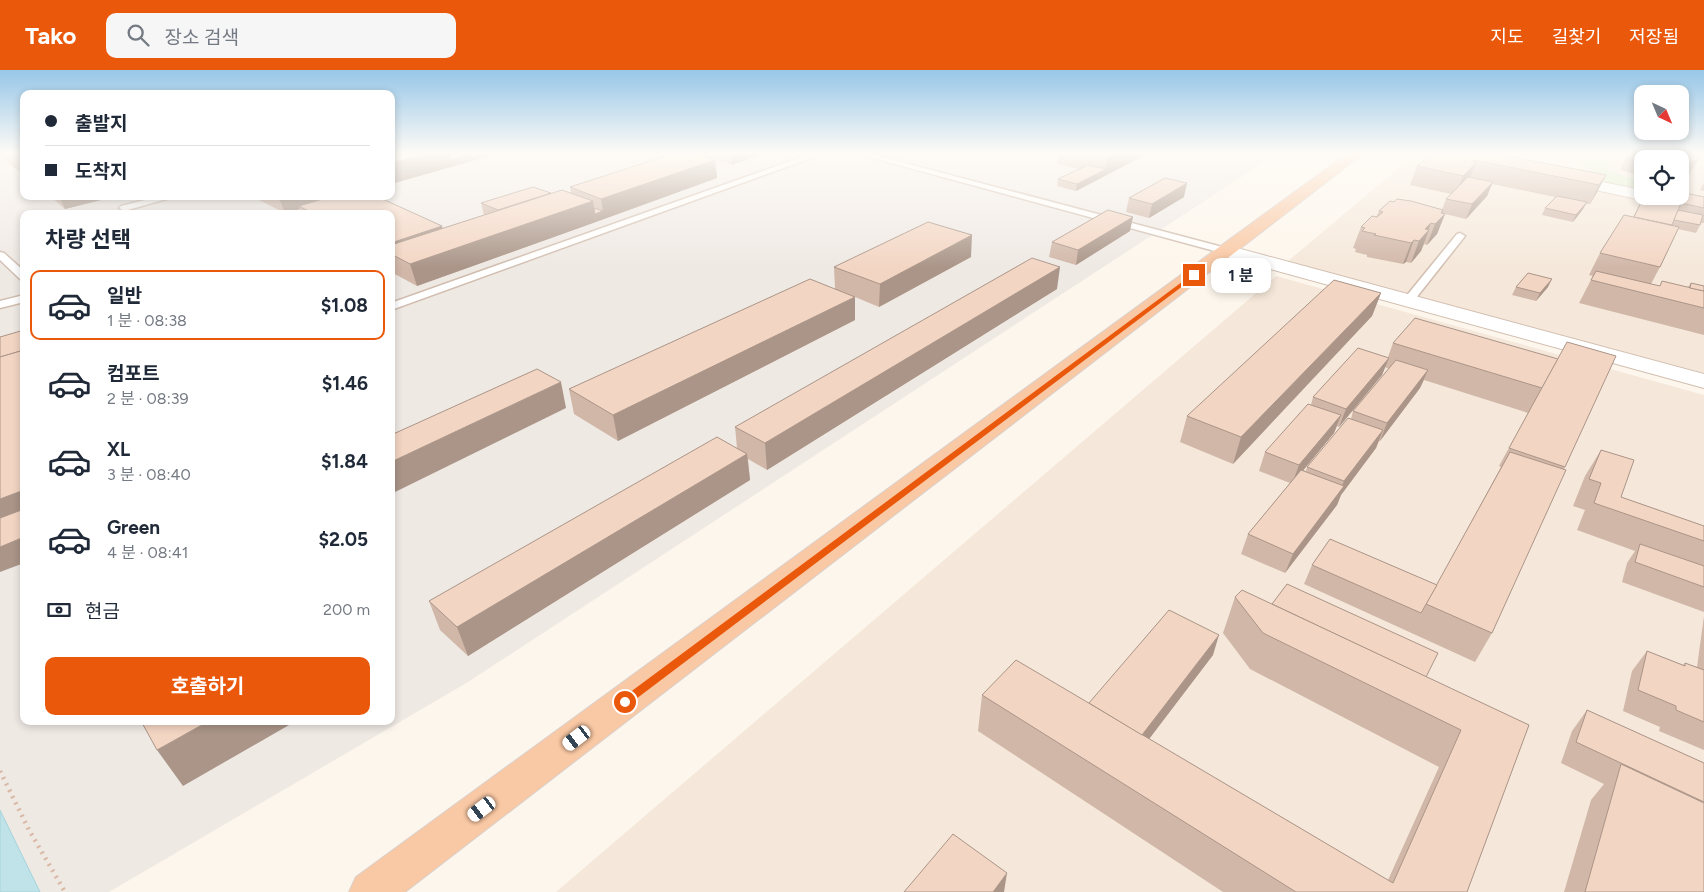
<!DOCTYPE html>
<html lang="ko">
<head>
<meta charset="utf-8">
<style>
	:root { --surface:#fff; --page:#f6f6f7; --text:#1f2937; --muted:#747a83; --line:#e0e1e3; --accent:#ea580c }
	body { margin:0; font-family:Figtree,"Noto Sans KR",sans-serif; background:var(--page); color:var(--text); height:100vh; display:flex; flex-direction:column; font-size:19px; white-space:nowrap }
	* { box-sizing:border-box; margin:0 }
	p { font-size:16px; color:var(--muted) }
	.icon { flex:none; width:28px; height:28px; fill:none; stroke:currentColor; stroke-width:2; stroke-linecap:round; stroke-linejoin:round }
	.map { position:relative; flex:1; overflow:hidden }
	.details { position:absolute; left:20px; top:140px; width:375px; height:515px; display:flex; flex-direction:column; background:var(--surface); border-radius:10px; box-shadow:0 2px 8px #0003 }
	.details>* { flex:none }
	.hud { position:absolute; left:20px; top:20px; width:375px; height:110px; border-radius:10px; box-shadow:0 2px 8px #0003; display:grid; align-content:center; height:110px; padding:0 25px; background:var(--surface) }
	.needle { width:32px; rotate:136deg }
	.controls { position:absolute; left:1634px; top:15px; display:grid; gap:10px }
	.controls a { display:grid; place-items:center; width:55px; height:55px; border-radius:10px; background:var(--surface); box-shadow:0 2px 8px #0003; font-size:25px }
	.end { position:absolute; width:22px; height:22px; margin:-11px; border:6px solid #ea580c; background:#fff; box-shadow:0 0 0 2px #fff }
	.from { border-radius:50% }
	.bubble { position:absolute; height:35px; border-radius:10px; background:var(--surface); box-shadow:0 2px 8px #0003; font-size:16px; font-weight:700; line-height:35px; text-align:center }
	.car { position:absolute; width:15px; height:30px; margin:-15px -8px; border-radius:6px; box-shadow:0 0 4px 1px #0007; background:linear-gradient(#fff 24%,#345 0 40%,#fff 0 76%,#345 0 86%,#fff 0) }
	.hud b { display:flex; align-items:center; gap:18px; height:48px; font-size:19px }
	.hud b+b { border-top:1px solid var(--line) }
	.hud i { width:12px; height:12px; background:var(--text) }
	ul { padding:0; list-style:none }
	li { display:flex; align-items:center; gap:15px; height:70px; margin:0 10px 8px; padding:0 15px; border:2px solid transparent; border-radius:10px }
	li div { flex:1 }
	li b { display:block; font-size:19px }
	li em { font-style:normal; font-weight:700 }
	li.on { border-color:var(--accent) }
	li>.icon { width:45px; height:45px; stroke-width:1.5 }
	h2 { padding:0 25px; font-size:22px; line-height:60px }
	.pay { display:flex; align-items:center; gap:12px; height:55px; padding:0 25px; font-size:19px }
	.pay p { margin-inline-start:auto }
	.button { display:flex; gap:10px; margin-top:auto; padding:10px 25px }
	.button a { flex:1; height:58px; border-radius:10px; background:var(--accent); color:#fff; font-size:20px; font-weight:700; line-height:58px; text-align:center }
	header { display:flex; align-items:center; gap:30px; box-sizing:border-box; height:70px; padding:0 25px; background:var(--accent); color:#fff }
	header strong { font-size:24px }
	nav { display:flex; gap:28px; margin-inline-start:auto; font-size:18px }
	.search { width:350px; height:45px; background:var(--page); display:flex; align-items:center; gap:12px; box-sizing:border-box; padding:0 18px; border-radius:10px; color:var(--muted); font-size:19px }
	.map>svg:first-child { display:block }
</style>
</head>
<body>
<header>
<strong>Tako</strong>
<div class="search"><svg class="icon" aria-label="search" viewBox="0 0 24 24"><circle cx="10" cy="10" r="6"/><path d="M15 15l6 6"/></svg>장소 검색</div>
<nav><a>지도</a><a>길찾기</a><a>저장됨</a></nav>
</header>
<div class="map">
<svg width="1704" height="822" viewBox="0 0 1704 822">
	<rect width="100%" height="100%" fill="#fdf6ec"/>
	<g fill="#f5e8da">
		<path d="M1588,83H1704V133L1680,126V89H1642V120L1577,107Z"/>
		<path d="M1414,85L1704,140V303L1287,192Z"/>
		<path d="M1276,206L1704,325V822H556Z"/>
	</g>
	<path fill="#efe9e4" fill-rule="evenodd" d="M0,83H24V126H391V83H1278L468,612L109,822H40L0,744ZM24,144H391V651H24Z"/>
	<path fill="#d8ecc9" d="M1583,83H1607L1608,100L1642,112V122L1600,111L1598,104L1578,92Z"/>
	<path fill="#bfe3e8" stroke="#a5d3da" d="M0,740L40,822H0Z"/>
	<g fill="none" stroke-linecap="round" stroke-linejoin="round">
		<defs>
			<g id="service">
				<path d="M813,83H825L391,240V233Z"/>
				<path d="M854,83H867L1230,179L1231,181L1226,184L1222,183Z"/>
				<path d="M161,126H177L124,141L119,138L121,136Z"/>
				<path d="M1460,163L1465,166L1412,233H1404L1402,231L1404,229L1457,164Z"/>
				<path d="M0,182L4,183L24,201V210L20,209L0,190Z"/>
				<path d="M24,225V232L0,238V231Z"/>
			</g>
			<path id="minor" d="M1592,110L1642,120V126H1649L1642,130L1586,118L1584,115L1586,112Z"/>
			<path id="tertiary" d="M1226,175L1704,304V318L1219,185L1217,181L1219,177Z"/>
			<path id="trunk" d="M1348,83H1364L405,822H349L356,807Z"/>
		</defs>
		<use href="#service" stroke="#d1beb0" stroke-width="3"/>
		<use href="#minor" stroke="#d1beb0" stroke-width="2"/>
		<use href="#tertiary" stroke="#d1beb0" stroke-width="2"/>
		<use href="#trunk" stroke="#dad1cd" stroke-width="2"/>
		<path stroke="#d9b8a5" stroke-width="4.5" stroke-dasharray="2 5" stroke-linecap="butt" d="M0,701L29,760L65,822"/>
		<use href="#service" fill="#fff" fill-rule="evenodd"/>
		<use href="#minor" fill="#fff" fill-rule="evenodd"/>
		<use href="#tertiary" fill="#fff" fill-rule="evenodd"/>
		<use href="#trunk" fill="#f9c8a4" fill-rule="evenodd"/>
	</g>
	<g fill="#d1b7a8" fill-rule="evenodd">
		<path d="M0,83H24V105L0,86Z"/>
		<path d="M391,83H500L391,114Z"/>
		<path d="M694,83H766L732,95Z"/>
		<path d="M1059,83H1149L1076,121L1057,116L1058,109L1078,99L1057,94Z"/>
		<path d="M1431,84L1606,105L1596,124L1590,134H1586L1583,139L1573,152L1542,145L1545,138L1555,127L1492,114L1487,126L1466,149L1445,144L1437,164L1427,175L1424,174L1421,181L1411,193L1406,192L1403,194L1367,187V185L1355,182L1356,179L1353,178L1361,157L1376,147L1379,141L1442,140L1446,129L1451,124L1410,115L1417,96Z"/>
		<path d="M1626,87H1700L1689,105H1685L1684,107L1680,106V89H1642V106L1620,100Z"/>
		<path d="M715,90L717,108L417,216L391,202V144H302L300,139L285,143L257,129L256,126H376L443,158L484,145L481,133L551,123H571L570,117Z"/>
		<path d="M1704,113V121L1700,120Z"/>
		<path d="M50,126H117L65,139Z"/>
		<path d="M1644,126L1704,127V153H1701L1696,163L1678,159L1660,197L1651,214L1659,216L1688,217L1691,213L1704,216V265L1579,233L1593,206L1589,205L1600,183L1633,147Z"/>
		<path d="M1184,127L1149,148L1126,142L1129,128Z"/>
		<path d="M1130,161L1076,195L1049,187L1052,172Z"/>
		<path d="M971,187L879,237L855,227V250L618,371L574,344L569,319L835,219L834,197Z"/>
		<path d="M1516,217H1548L1536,231L1512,225Z"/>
		<path d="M1057,219L767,400L748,389L750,410L468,586L440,560L429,531L737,378L735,357Z"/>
		<path d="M1381,223L1372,246L1233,394L1180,372L1187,346Z"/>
		<path d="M1393,273L1558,289L1565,397L1492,563L1475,592L1304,514L1312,495L1437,515L1501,397L1499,396L1528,343L1424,310L1420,318L1380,371H1379L1376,378L1341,425L1337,435L1285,503L1241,484L1248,464L1290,413L1259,401L1265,382L1311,335L1313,327L1388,287ZM1385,297L1389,299L1353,341L1351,349L1307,397L1306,401L1303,400L1334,363L1337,356L1339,357L1382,305Z"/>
		<path d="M1601,380L1621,427L1704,456V542L1622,512L1627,493L1635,481L1577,460L1585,440L1573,436L1585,406Z"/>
		<path d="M1235,527L1426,607L1529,655L1467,822H1223L978,661L982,625L1089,633L1213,585L1149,669L1388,810L1439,697L1250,599L1223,563Z"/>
		<path d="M1704,546V680L1659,661L1660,657L1623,641L1632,601L1647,581L1683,595L1685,593L1697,597Z"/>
		<path d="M1587,640L1704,693V822H1564L1591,730L1604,714L1561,693L1572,661Z"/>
	</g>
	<g fill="#aa9588">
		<path d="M429,83H450L463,86L462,83H500L391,114V93Z"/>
		<path d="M731,83H766L732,95Z"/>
		<path d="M1117,83H1149L1076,121L1077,114L1106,99L1108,87Z"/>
		<path d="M715,90L717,108L596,152L595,144L603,141L601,129Z"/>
		<path d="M1474,90L1471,98L1476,93L1468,112L1455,125L1463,106L1472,92Z"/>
		<path d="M1606,105L1596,124L1590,134L1599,115Z"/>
		<path d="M1493,112L1487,126L1466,149L1472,134Z"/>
		<path d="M1187,113L1184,127L1149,148L1152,134Z"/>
		<path d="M59,126H117L65,139Z"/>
		<path d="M278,126H346L299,136L300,139L285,143Z"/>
		<path d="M593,131L596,152L417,216L410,194Z"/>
		<path d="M1587,132L1583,139L1573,152L1576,145Z"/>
		<path d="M1443,140L1440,149L1445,144L1437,164L1427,175L1435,154L1441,143Z"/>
		<path d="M1133,147L1130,161L1076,195L1078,180Z"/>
		<path d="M1431,153L1427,163L1429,160L1421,181L1411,193L1419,171L1425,159Z"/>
		<path d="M442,156L448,178L391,184V173Z"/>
		<path d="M972,165L971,187L879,237L880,214Z"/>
		<path d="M1414,170L1406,192L1403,194L1411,173Z"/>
		<path d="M1060,197L1057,219L767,400L765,373Z"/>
		<path d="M1552,209L1548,217L1536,231L1540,223Z"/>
		<path d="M1381,223L1372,246L1233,394L1241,367Z"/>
		<path d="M855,227V250L618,371L613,345Z"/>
		<path d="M1389,288L1382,305L1339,357L1346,339Z"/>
		<path d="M1428,300L1420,318L1380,371L1387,353Z"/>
		<path d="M561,312L566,338L391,424V392Z"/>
		<path d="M1341,345L1334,363L1292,414L1299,395Z"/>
		<path d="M1383,360L1376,378L1341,425L1337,435L1285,503L1293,484L1340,421L1344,411Z"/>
		<path d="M747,384L750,410L468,586L457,557Z"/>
		<path d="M24,420V463L0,472V429Z"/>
		<path d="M24,467V493L0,502V477Z"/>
		<path d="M1219,565L1213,585L1127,698L1132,678Z"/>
		<path d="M209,651H296L183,716L157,680Z"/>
		<path d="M1007,803L1004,822H993Z"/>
	</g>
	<g fill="#f3d5c3" stroke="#aa9588">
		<path d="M13,83H24V92Z"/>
		<path d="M391,83H429L391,93Z"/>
		<path d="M450,83H454L463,86L451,90Z"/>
		<path d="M675,83H693L715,90L601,129L570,117Z"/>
		<path d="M1090,83H1117L1108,87Z"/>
		<path d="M1437,83H1491L1606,105L1599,115L1474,90L1472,92L1476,93L1463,106L1417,96L1431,84L1435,85Z"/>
		<path d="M1630,83H1679L1700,87L1696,92L1692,91L1691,94L1680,92V89H1642V91L1626,87Z"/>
		<path d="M1088,95L1106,99L1077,114L1058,109Z"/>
		<path d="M1468,107L1493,112L1472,134L1446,129Z"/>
		<path d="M1165,108L1187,113L1152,134L1129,128Z"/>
		<path d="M533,117L551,123L498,140L481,133Z"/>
		<path d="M562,120L593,131L410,194L391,184V175Z"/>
		<path d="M1680,122L1704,127V138L1681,133L1672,155L1634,147L1644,126H1680Z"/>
		<path d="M333,126H376L442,156L391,173V144H314L299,136Z"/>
		<path d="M1557,126L1587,132L1576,145L1545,138Z"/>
		<path d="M1397,129L1411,131L1443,140L1441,143L1445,144L1435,154L1431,153L1425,159L1429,160L1419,171L1414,170L1411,173L1374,165L1376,164L1362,161L1365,158L1361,157L1372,146L1377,147L1383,142L1379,141L1390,131L1394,132Z"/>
		<path d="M594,138L603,141L595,144Z"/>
		<path d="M1108,140L1133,147L1078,180L1052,172Z"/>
		<path d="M1678,140L1703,145L1700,155L1674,150Z"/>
		<path d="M1624,145L1679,157L1660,197L1600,183Z"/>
		<path d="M928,152L972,165L880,214L834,197Z"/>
		<path d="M1032,188L1060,197L765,373L735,357Z"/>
		<path d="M1596,201L1660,216L1662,211L1704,221V238L1591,210Z"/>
		<path d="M1528,203L1552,209L1540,223L1516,217Z"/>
		<path d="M810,209L855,227L613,345L569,319Z"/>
		<path d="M1334,210L1381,223L1241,367L1187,346Z"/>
		<path d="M1691,213L1704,216V221L1690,218Z"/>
		<path d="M1415,248L1558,289L1542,318L1393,273Z"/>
		<path d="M24,260V280L0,287V267Z"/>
		<path d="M1567,272L1616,286L1565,397L1509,378Z"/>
		<path d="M1358,278L1389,288L1346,339L1313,327Z"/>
		<path d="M24,280V420L0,429V287Z"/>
		<path d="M1396,290L1428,300L1387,353L1353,341Z"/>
		<path d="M537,299L561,312L391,392V365Z"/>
		<path d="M1308,334L1341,345L1299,395L1265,382Z"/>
		<path d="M1348,348L1383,360L1344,411L1307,397Z"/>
		<path d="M717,367L747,384L457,557L429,531Z"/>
		<path d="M1601,380L1634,390L1621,427L1704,456V471L1594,433L1601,413L1589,409Z"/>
		<path d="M1510,382L1566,400L1492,563L1426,534Z"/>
		<path d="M1301,400L1344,416L1293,484L1248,464Z"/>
		<path d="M24,439V448L21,449L24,454V467L0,477V448Z"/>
		<path d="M24,448V454L21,449Z"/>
		<path d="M1330,469L1437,515L1421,543L1312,495Z"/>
		<path d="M1640,474L1704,496V517L1635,492Z"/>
		<path d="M1287,514L1438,583L1426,607L1272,534Z"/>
		<path d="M1242,520L1529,655L1467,822H1296L982,625L1016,590L1393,813L1461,660L1263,563L1235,527Z"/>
		<path d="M1169,540L1219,565L1142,665L1089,633Z"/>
		<path d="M1647,581L1685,596V593L1704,600V652L1676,640V636L1638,620Z"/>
		<path d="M1587,640L1704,693V732L1576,672Z"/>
		<path d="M141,651H209L157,680Z"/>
		<path d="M1621,694L1704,733V822H1585Z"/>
		<path d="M953,764L1007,803L993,822H904Z"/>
	</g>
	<linearGradient id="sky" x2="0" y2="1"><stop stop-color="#97c7e8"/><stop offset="0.42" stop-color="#fefbf6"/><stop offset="1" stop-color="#fefbf6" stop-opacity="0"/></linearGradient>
	<rect width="1704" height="198" fill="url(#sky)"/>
	<path fill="#ea580c" d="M1194,203L1196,206L628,635H621L619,632L621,629Z"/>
</svg>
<div class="controls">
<a><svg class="needle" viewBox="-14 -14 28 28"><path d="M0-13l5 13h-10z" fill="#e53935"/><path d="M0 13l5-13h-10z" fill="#747a83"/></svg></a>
<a><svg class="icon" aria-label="locate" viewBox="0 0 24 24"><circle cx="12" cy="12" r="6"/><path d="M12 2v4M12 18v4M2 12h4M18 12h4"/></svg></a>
</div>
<i class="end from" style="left:625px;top:632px"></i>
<i class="end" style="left:1194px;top:205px"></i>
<div class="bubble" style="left:1211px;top:188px;width:60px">1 분</div>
<i class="car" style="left:577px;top:668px;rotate:233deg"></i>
<i class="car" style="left:482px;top:739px;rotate:233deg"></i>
<div class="hud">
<b><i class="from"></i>출발지</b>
<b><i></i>도착지</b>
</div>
<section class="details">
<h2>차량 선택</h2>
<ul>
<li class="on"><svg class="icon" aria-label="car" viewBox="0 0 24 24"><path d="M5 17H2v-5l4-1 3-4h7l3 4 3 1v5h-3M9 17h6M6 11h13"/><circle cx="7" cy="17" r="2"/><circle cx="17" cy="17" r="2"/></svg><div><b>일반</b><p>1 분 · 08:38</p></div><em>$1.08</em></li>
<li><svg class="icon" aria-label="car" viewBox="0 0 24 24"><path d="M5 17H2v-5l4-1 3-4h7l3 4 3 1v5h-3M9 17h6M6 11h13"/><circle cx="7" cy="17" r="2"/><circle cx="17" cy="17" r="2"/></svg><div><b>컴포트</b><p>2 분 · 08:39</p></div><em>$1.46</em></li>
<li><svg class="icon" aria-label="car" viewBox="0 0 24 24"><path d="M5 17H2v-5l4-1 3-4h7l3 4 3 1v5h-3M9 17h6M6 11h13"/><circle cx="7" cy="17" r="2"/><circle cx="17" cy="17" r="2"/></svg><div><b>XL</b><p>3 분 · 08:40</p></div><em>$1.84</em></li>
<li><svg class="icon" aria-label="car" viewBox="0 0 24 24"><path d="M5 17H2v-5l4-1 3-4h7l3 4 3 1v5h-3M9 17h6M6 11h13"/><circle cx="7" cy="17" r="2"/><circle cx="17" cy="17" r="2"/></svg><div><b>Green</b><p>4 분 · 08:41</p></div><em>$2.05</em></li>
</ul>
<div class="pay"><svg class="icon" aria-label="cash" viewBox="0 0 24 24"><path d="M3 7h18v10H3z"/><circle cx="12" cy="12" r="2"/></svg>현금<p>200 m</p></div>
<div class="button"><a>호출하기</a></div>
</section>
</div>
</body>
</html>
